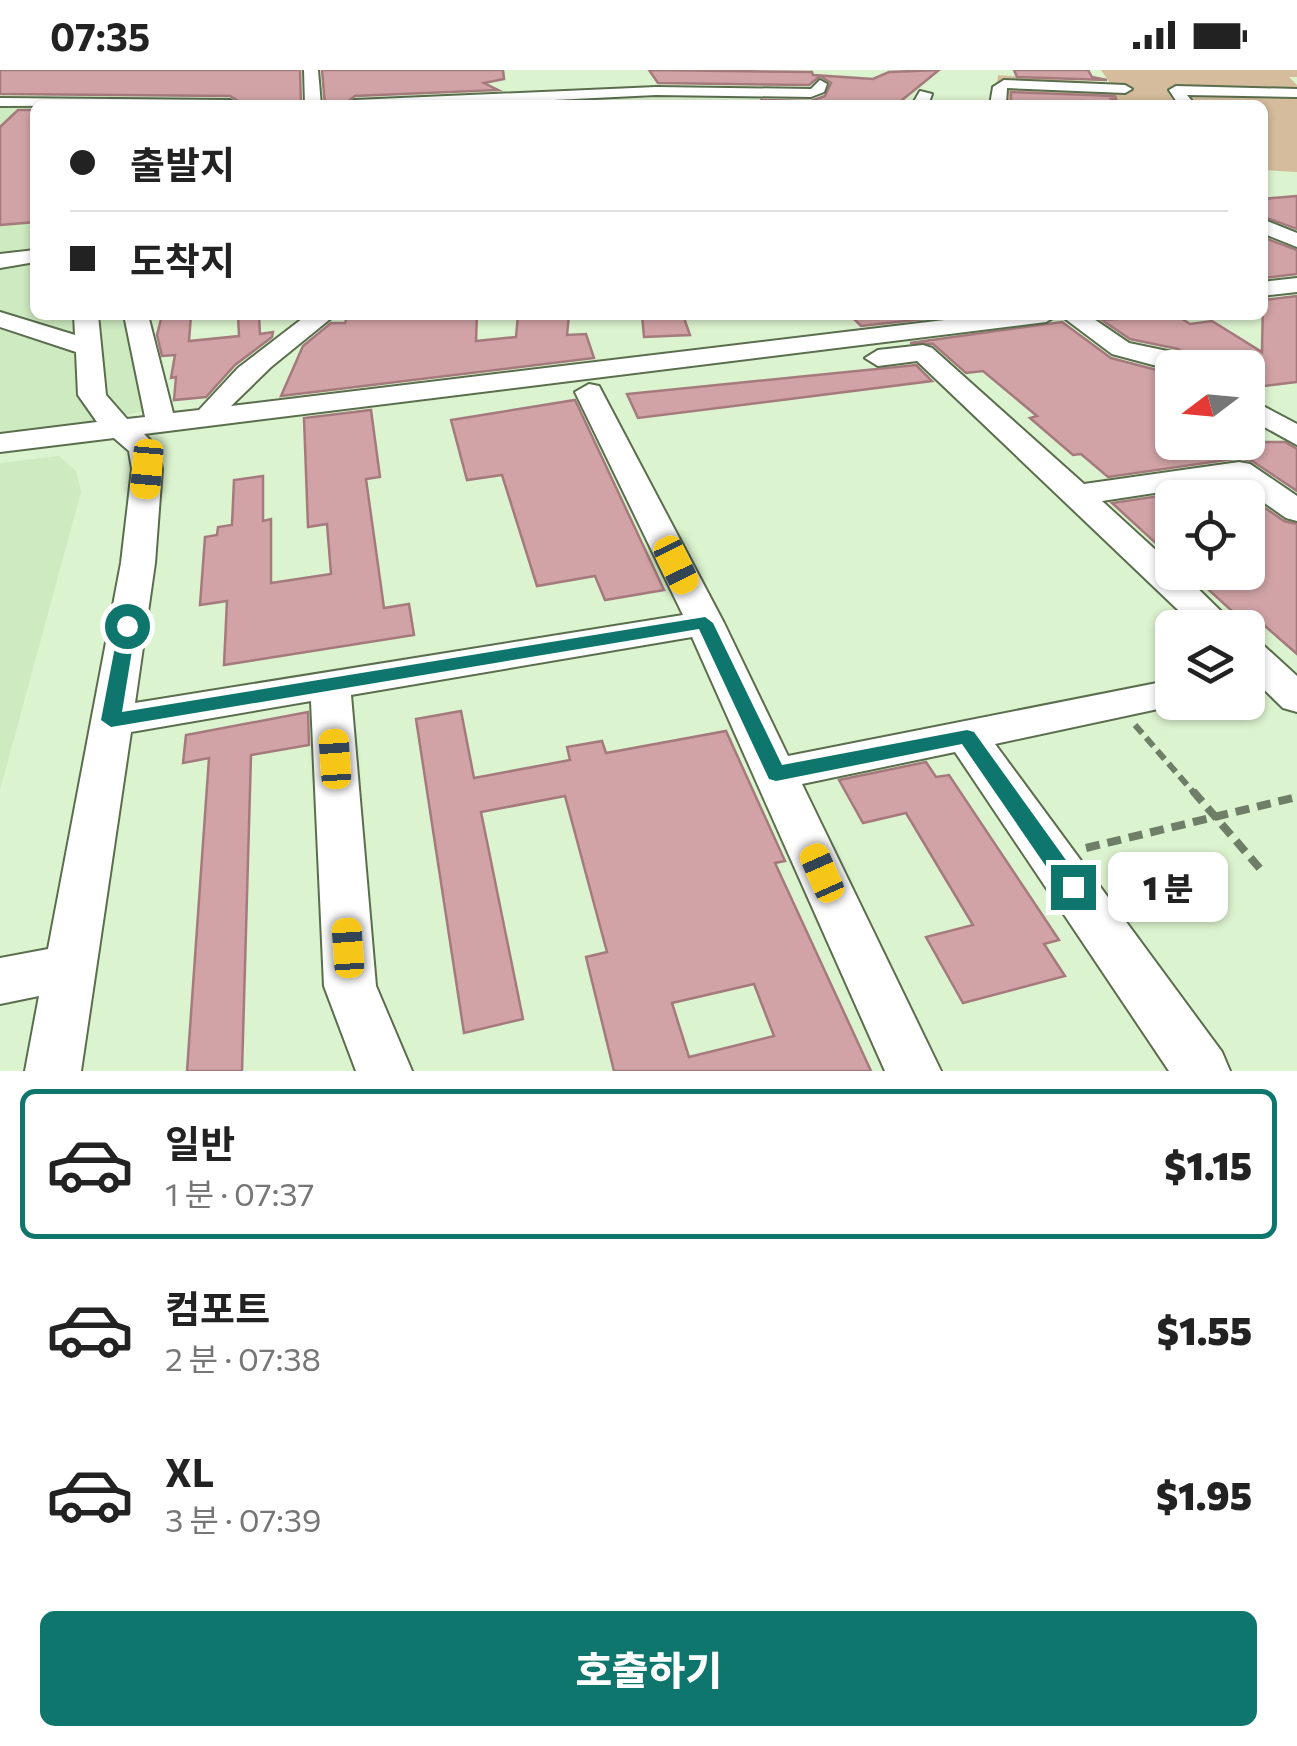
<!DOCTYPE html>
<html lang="ko">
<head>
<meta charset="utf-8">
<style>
	:root { --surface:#fff; --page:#f2f2f2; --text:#222; --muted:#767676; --line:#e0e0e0; --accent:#0f766e }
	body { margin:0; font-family:Commissioner,"Noto Sans KR",sans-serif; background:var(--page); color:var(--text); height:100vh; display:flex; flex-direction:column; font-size:38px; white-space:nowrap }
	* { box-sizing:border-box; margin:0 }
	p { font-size:32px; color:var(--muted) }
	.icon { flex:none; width:55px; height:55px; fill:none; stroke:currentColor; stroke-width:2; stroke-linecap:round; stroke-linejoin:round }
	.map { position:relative; height:1001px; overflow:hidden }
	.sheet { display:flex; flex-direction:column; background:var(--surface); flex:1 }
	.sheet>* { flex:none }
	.top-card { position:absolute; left:30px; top:30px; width:1238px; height:220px; border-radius:15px; box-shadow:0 2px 8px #0004; display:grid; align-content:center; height:220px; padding:0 40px; background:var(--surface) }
	.needle { width:65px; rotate:254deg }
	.buttons { position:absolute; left:1155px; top:280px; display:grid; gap:20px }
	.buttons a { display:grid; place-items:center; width:110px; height:110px; border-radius:15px; background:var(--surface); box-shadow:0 2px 8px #0004; font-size:50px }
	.end { position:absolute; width:45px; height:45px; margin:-22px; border:12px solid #0f766e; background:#fff; box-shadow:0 0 0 5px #fff }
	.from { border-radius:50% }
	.bubble { position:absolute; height:70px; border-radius:15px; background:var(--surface); box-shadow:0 2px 8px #0004; font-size:32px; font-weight:800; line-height:70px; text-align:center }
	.car { position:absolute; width:30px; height:60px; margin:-30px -15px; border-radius:12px; box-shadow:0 0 8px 2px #0007; background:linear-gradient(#f5c518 24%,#345 0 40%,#f5c518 0 76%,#345 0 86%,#f5c518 0) }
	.top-card b { display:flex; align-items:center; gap:35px; height:95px; font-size:38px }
	.top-card b+b { border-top:2px solid var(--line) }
	.top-card i { width:25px; height:25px; background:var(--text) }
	ul { padding:18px 0 0; list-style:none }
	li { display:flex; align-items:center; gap:30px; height:150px; margin:0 20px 15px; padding:0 20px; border:5px solid transparent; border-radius:15px }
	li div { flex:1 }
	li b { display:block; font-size:38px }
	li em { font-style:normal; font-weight:800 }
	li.active { border-color:var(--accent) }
	li>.icon { width:90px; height:90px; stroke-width:1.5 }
	.primary-button { display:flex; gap:20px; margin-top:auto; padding:20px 40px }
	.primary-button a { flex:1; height:115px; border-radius:15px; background:var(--accent); color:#fff; font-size:40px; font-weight:800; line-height:115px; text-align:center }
	.status { display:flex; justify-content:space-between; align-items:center; height:70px; padding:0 50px; background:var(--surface); direction:ltr }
	.status svg { height:28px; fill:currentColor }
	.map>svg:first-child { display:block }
</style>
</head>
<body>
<div class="status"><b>07:35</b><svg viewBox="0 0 49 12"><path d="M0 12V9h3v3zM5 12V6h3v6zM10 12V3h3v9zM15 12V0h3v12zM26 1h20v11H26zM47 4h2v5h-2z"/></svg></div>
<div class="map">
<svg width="1297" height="1001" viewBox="0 0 1297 1001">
	<rect width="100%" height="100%" fill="#dcf3cf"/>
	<g fill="#ceeac0">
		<path d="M0,34L35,35V245H126L150,340L53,360L0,367Z"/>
		<path d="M59,386L76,401L81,422L0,720V393Z"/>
	</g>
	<path fill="#d4bc9c" d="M1101,0H1297V7H1289L1297,15V102L1263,100L1262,35H995L998,5L1110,13Z"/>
	<g fill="#d1a3a6" stroke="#a57a7d" stroke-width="2.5" fill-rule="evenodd">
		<path d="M0,0H300L301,35H290L291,32H240L230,26L0,24Z"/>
		<path d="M322,0H503L504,9L484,13L498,20L355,26L343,35H325Z"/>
		<path d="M649,0L812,2L813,5L873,9L889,2L939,0L896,35H801L760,30L811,31L825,26L831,13L820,6L809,15L658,13Z"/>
		<path d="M1014,0H1088L1092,7L1107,10L1017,7Z"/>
		<path d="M1011,22L1115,26L1116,29H1111L1116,35H1011Z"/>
		<path d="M18,40H35V152L0,155V57Z"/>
		<path d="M1297,126V159L1262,146V129Z"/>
		<path d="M1262,167L1297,180V204L1263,208Z"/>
		<path d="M1297,226V312L1255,317L1248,312V298H1206L1178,279L1130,269L1102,250L1176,245L1190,254L1212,251L1262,282L1263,230Z"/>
		<path d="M162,245H191L189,271L239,266L238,245H259L260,264L273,262L272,267L235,295L206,327L174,330L176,307L171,308L175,285L162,286L157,265Z"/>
		<path d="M348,245H477L476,271L516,267L518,245H569L567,265L586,264L594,288L281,326L303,276L331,253H345Z"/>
		<path d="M642,245H683L690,265L644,267Z"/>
		<path d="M850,245H931L934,248L861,256Z"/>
		<path d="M1062,252L1111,288L1172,304V372H1285L1297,379V421L1252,391L1240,388L1108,407L1081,384L1073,385L1030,348L1037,346L983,301L966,303L933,274L910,273Z"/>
		<path d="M916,295L932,311L638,348L627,324Z"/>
		<path d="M575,330L576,332L664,520L605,530L595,506L537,516L502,405L467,410L451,350Z"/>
		<path d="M371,340L380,407L366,409L384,538L409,534L414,565L224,595L227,531L200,535L205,467L217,465L218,457L232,455L234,410L263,406V451L271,449V513L331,504L327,454L308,457L304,348Z"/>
		<path d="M1232,415L1284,451L1297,454V584L1257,549L1243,551L1189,502H1248V428H1172V488L1112,433Z"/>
		<path d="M461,641L474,708L570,690L567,677L602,671L606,683L726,661L785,791L775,793L871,1001H614L586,887L607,882L565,726L481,742L523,949L464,963L416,649ZM754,914L774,966L689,987L672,933Z"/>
		<path d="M308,642L309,675L251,685L242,1001H187L209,688L183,693L186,665Z"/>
		<path d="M926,692L936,707L949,705L1059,870L1044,874L1065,906L963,933L926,867L973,855L906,743L863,753L839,710Z"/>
	</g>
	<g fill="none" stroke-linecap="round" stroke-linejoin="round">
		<defs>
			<g id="minor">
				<path d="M304,0H318L321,35H305Z"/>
				<path d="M820,10L827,14L824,22L811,27L656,25L451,35H347L355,30L656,17L811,19Z"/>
				<path d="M1004,10L1125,15L1132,19L1125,23L1007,18L1006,35H990L993,17Z"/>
				<path d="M1176,16L1297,19V27L1187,25L1195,35H1179L1169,20Z"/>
				<path d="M920,21L932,24L928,35H912Z"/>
				<path d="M0,28L230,30L238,35L0,36Z"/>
				<path d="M1262,149L1297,163V177L1262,163Z"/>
				<path d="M35,180V192L0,198V184Z"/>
				<path d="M1297,208V222L1262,226V212Z"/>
				<path d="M0,242L75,265L74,245H98L106,325L127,349L145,347L124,245H148L173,343L199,340L238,298L307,245H335L271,297L231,336L986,245H1058L1046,252L144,364L158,378L162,399L155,493L135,633L683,545L575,322L589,314L599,316L724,553L788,686L1172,610V632L1186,633L995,674L1222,982L1230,1001H1169L955,682L802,714L941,1001H885L692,567L351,625L376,916L412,1001H356L324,916L311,631L131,662L81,1001H25L39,926L0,934V888L48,879L121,493L132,399L129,381L114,368L0,382V364L97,352L78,325L76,282L0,257Z"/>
				<path d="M1060,245H1088L1129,273L1177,283L1202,298L1172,300L1112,284Z"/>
				<path d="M923,275L932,278L1084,414L1239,392L1250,394L1297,426V451L1286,448L1233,411L1102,431L1172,495V502H1181L1238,558H1197L917,291L878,296L865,288L878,280Z"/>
				<path d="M1248,328L1297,354V375L1248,348Z"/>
				<path d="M1248,571L1262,574L1297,606V642L1283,638L1248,604Z"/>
			</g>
		</defs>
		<use href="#minor" stroke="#5a6e4e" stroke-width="4"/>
		<path stroke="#6f7e67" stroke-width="6" stroke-dasharray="11 6" stroke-linecap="butt" d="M1135,655L1195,724"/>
		<g stroke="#6f7e67" stroke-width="8" stroke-dasharray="14 8" stroke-linecap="butt">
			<path d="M1193,721L1262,801"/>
			<path d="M1086,778L1297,727"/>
		</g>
		<use href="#minor" fill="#fff" fill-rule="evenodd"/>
	</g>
	<path fill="#0f766e" d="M705,547L713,553L782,695L967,660L974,662L1081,811L1084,817L1081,824H1065L962,674L776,711L769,709L699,559L111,657L101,650L119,556L127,550L136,556L122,642Z"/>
</svg>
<div class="buttons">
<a><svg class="needle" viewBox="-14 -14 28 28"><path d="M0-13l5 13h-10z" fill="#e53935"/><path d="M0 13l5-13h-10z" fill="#767676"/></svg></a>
<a><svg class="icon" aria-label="locate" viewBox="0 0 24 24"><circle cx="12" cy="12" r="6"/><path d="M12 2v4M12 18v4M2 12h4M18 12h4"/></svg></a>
<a><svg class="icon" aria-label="layers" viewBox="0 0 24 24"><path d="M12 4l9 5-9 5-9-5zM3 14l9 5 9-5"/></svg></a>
</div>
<i class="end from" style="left:127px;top:556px"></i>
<i class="end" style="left:1073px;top:817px"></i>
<div class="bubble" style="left:1108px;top:782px;width:120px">1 분</div>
<i class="car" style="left:147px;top:399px;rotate:185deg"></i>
<i class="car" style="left:676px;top:495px;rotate:154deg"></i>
<i class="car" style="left:335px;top:689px;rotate:356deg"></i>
<i class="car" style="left:822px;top:803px;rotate:336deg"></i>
<i class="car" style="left:348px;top:878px;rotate:356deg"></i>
<div class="top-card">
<b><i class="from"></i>출발지</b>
<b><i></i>도착지</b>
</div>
</div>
<section class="sheet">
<ul>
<li class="active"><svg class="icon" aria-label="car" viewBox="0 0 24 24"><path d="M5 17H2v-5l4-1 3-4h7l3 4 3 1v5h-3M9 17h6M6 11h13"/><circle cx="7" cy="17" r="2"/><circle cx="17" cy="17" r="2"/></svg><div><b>일반</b><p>1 분 · 07:37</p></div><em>$1.15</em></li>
<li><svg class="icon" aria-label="car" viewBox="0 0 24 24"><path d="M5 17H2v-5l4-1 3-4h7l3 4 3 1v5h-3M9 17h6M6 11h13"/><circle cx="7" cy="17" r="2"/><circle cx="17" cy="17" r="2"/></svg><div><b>컴포트</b><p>2 분 · 07:38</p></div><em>$1.55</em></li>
<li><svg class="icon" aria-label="car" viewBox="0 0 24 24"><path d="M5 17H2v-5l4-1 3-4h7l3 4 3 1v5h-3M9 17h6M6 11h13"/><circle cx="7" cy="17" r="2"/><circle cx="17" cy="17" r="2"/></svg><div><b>XL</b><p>3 분 · 07:39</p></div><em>$1.95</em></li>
</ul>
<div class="primary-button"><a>호출하기</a></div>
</section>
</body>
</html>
